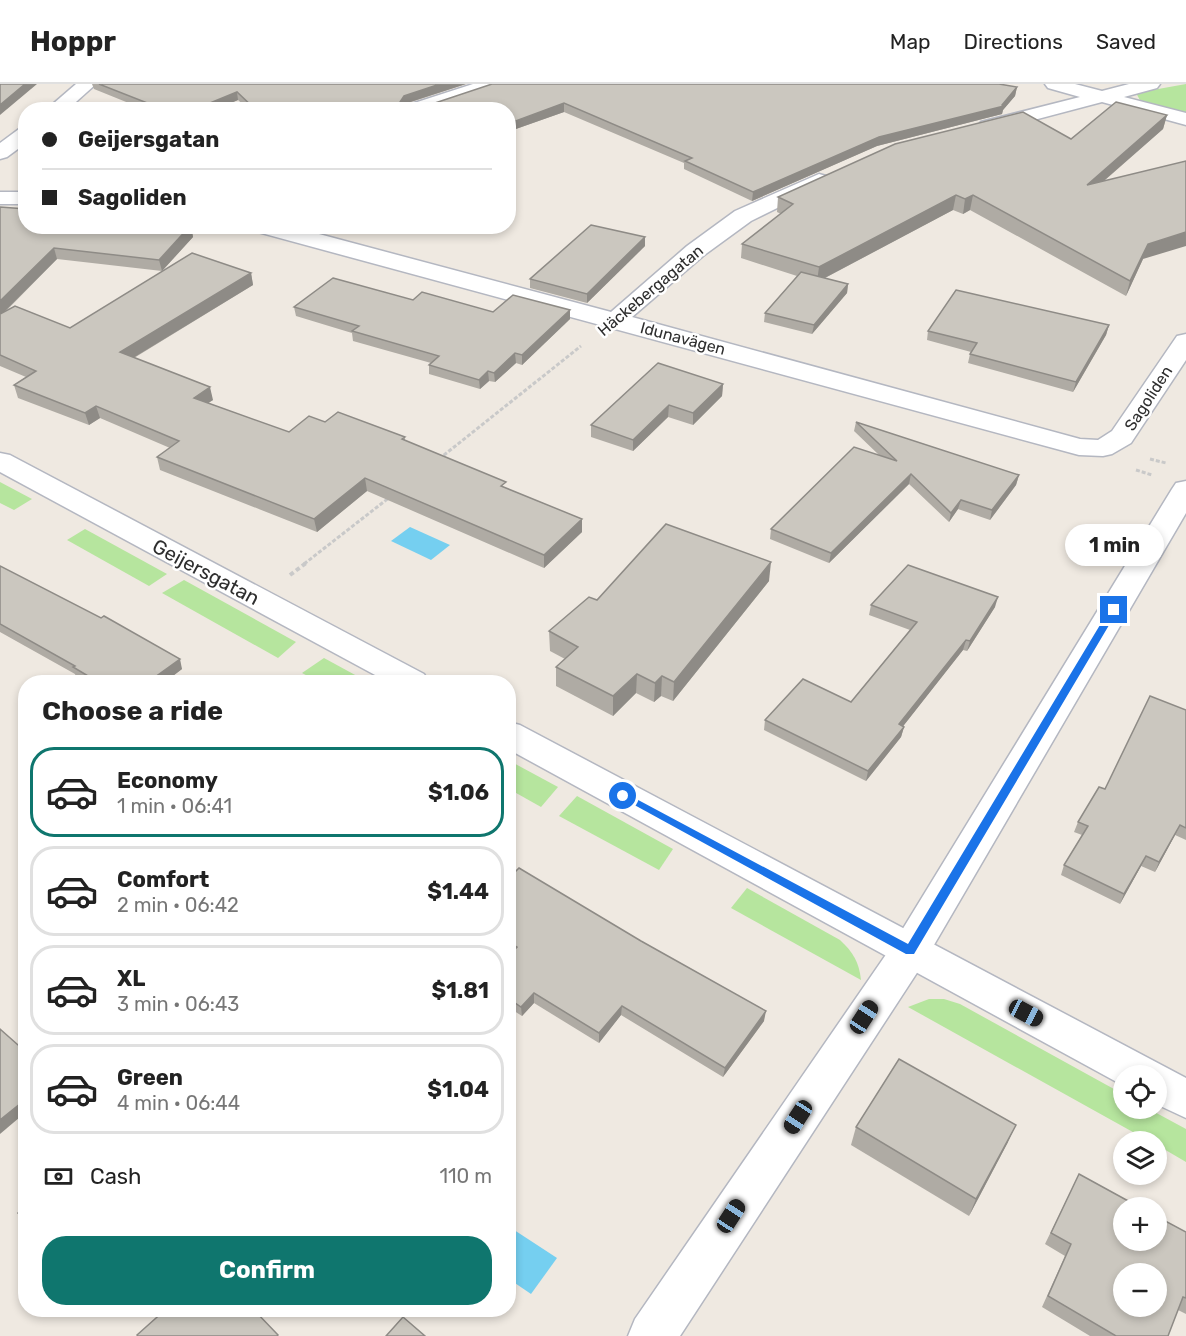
<!DOCTYPE html>
<html lang="en">
<head>
<meta charset="utf-8">
<style>
	:root { --surface:#fff; --page:#f2f2f2; --text:#222; --muted:#767676; --line:#e0e0e0; --accent:#0f766e }
	body { margin:0; font-family:Rubik,sans-serif; background:var(--page); color:var(--text); height:100vh; display:flex; flex-direction:column; font-size:22px; white-space:nowrap }
	* { box-sizing:border-box; margin:0 }
	p { font-size:20px; color:var(--muted) }
	.icon { flex:none; width:33px; height:33px; fill:none; stroke:currentColor; stroke-width:2; stroke-linecap:round; stroke-linejoin:round }
	.map { position:relative; flex:1; overflow:hidden }
	.details { position:absolute; left:18px; top:591px; width:498px; height:642px; display:flex; flex-direction:column; background:var(--surface); border-radius:24px; box-shadow:0 3px 9px #0003 }
	.details>* { flex:none }
	.banner { position:absolute; left:18px; top:18px; width:498px; height:132px; border-radius:24px; box-shadow:0 3px 9px #0003; display:grid; align-content:center; height:132px; padding:0 24px; background:var(--surface) }
	.controls { position:absolute; left:1113px; top:981px; display:grid; gap:12px }
	.controls a { display:grid; place-items:center; width:54px; height:54px; border-radius:50%; background:var(--surface); box-shadow:0 3px 9px #0003; font-size:30px }
	.end { position:absolute; width:27px; height:27px; margin:-14px; border:8px solid #1a73e8; background:#fff; box-shadow:0 0 0 3px #fff }
	.from { border-radius:50% }
	.bubble { position:absolute; height:42px; border-radius:21px; background:var(--surface); box-shadow:0 3px 9px #0003; font-size:20px; font-weight:700; line-height:42px; text-align:center }
	.car { position:absolute; width:18px; height:36px; margin:-18px -9px; border-radius:8px; box-shadow:0 0 4px 2px #0007; background:linear-gradient(#222 24%,#8ab4d8 0 40%,#222 0 76%,#8ab4d8 0 86%,#222 0) }
	.banner b { display:flex; align-items:center; gap:21px; height:57px; font-size:22px }
	.banner b+b { border-top:2px solid var(--line) }
	.banner i { width:15px; height:15px; background:var(--text) }
	ul { padding:0; list-style:none }
	li { display:flex; align-items:center; gap:18px; height:90px; margin:0 12px 9px; padding:0 12px; border:3px solid var(--line); border-radius:24px }
	li div { flex:1 }
	li b { display:block; font-size:22px }
	li em { font-style:normal; font-weight:700 }
	li.current { border-color:var(--accent) }
	li>.icon { width:54px; height:54px; stroke-width:1.5 }
	h2 { padding:0 24px; font-size:27px; line-height:72px }
	.pay { display:flex; align-items:center; gap:15px; height:66px; padding:0 24px; font-size:22px }
	.pay p { margin-inline-start:auto }
	.action { display:flex; gap:12px; margin-top:auto; padding:12px 24px }
	.action a { flex:1; height:69px; border-radius:24px; background:var(--accent); color:#fff; font-size:24px; font-weight:700; line-height:69px; text-align:center }
	header { display:flex; align-items:center; gap:36px; box-sizing:border-box; height:84px; padding:0 30px; background:var(--surface); border-bottom:2px solid var(--line) }
	header strong { font-size:28px }
	nav { display:flex; gap:33px; margin-inline-start:auto; font-size:21px }
	.map>svg:first-child { display:block }
</style>
</head>
<body>
<header>
<strong>Hoppr</strong>
<nav><a>Map</a><a>Directions</a><a>Saved</a></nav>
</header>
<div class="map">
<svg width="1186" height="1252" viewBox="0 0 1186 1252">
	<rect width="100%" height="100%" fill="#efe9e1"/>
	<g fill="#b6e59e">
		<path d="M1186,0V30L1141,18L1136,9Z"/>
		<path d="M0,398L32,415L14,426L0,419Z"/>
		<path d="M85,445L167,490L149,502L67,456Z"/>
		<path d="M184,496L296,558L278,574L162,509Z"/>
		<path d="M324,574L368,598H319L302,589Z"/>
		<path d="M508,676L558,703L541,723L509,705Z"/>
		<path d="M577,712L673,765L659,786L559,732Z"/>
		<path d="M747,804L840,856C853,868 859,878 861,896L731,824Z"/>
		<path d="M929,915H944L960,920L1123,1010L1124,1024L1149,1025L1186,1045V1078L1157,1061L1156,1058L1149,1057L908,923Z"/>
	</g>
	<g fill="#75cff0">
		<path d="M410,443L450,461L431,476L391,457Z"/>
		<path d="M508,1142L557,1174L531,1210L509,1195Z"/>
	</g>
	<g fill="none" stroke-linecap="round" stroke-linejoin="round">
		<defs>
			<g id="street">
				<path d="M76,0H96L67,26H46Z"/>
				<path d="M473,0H500L497,4L432,26H403L405,22Z"/>
				<path d="M1045,0H1075L1102,7L1129,0H1160L1157,4L1124,13L1186,29V41L1102,18L988,48L981,46L978,42L981,38L1080,13L1048,4Z"/>
				<path d="M26,43V59L7,73L0,75V59L19,45Z"/>
				<path d="M819,90L826,92L829,96L826,100L751,137L703,172L632,233L1080,355L1098,356L1112,347L1177,252L1186,250V276L1131,359L1112,370L1103,372L1079,371L254,147L252,142H289L611,228L687,162L735,127Z"/>
				<rect x="0" y="108" width="26" height="12"/>
				<path d="M1186,397V429L924,878L680,1252H628L635,1235L896,856L1172,405L1176,399Z"/>
			</g>
			<g id="secondary">
				<path d="M0,369L10,371L424,590L429,598H388L0,388Z"/>
				<path d="M508,638L520,641L1186,994V1034L1156,1020V992H1124V1002L508,665Z"/>
			</g>
		</defs>
		<use href="#street" stroke="#b4b7c1" stroke-width="3"/>
		<use href="#secondary" stroke="#b4b7c1" stroke-width="3"/>
		<g stroke="#c9c9c9" stroke-width="3" stroke-dasharray="4 2" stroke-linecap="butt">
			<path d="M439,375L581,262"/>
			<path d="M1150,375L1166,379"/>
			<path d="M1136,386L1152,391"/>
			<path d="M304,480L390,413"/>
		</g>
		<path stroke="#c9c9c9" stroke-width="4" stroke-dasharray="4.5 3" stroke-linecap="butt" d="M290,491L306,479"/>
		<use href="#street" fill="#fff" fill-rule="evenodd"/>
		<use href="#secondary" fill="#fff" fill-rule="evenodd"/>
	</g>
	<g fill="#afaba4">
		<path d="M92,0H466L408,19L432,20L1017,3L1015,12L1003,26L1002,30L877,62L752,117L684,85V79L564,28L513,46L508,44V26H249L238,16L214,26H146L94,5Z"/>
		<path d="M1167,31L1163,45L1104,97L1143,175L1126,212L970,126L963,130L953,126L825,194L848,200L847,209L812,250L764,238L765,229L797,192L741,174L742,160L781,130L777,128L778,113L1071,55Z"/>
		<path d="M0,123L26,142H191L193,153L162,187L57,175L5,228L70,244L251,189L253,201L134,274L213,316L208,319L289,348L325,338L405,353V356L506,404L582,435V448L544,484L367,407L317,448L160,386L157,373L170,364L100,334L89,341L18,314L14,301L26,293L0,282Z"/>
		<path d="M645,162L587,219L530,204V195Z"/>
		<path d="M413,216L493,228L570,226V235L522,281L516,279L495,298L489,297L480,305L429,290V281L431,279L353,257L352,249L296,232L294,223Z"/>
		<path d="M1109,241L1106,251L1073,308L968,279L970,270L971,268L927,256L928,247Z"/>
		<path d="M723,300L722,312L693,341L668,333L633,367L591,353V341Z"/>
		<path d="M856,338L1019,391L1016,401L990,436L958,425L949,438L909,400L829,479L770,455L771,445L879,371L854,347Z"/>
		<path d="M0,482L182,585L165,598H85L76,593L75,590L0,548Z"/>
		<path d="M769,497L673,617L661,612L654,618L636,609L613,632L556,602V583L565,575L550,567L549,547L597,516Z"/>
		<path d="M871,521L995,523L967,567L963,566L903,642L904,643L901,653L866,697L764,646L765,636L851,618L910,546L869,531Z"/>
		<path d="M1186,626V756L1175,751L1155,788L1141,782L1120,820L1061,791L1064,781L1082,751L1074,748L1078,738L1105,705Z"/>
		<path d="M508,795L764,937L723,993L621,931L599,959L534,919L522,932L508,923V872L512,868L508,866Z"/>
		<path d="M856,1043L1008,1058L969,1132L851,1061Z"/>
		<path d="M1079,1090L1186,1148V1230L1178,1226L1168,1252H1090L1042,1223L1065,1172L1045,1160Z"/>
	</g>
	<g fill="#8e8b86">
		<path d="M25,0H37L0,31V21Z"/>
		<path d="M440,0H466L404,20L400,18L404,12Z"/>
		<path d="M1017,3L1015,12L1003,26L1002,30L877,62L752,117L753,108L879,53L1002,21Z"/>
		<path d="M237,8L238,16L214,26H193Z"/>
		<path d="M564,19V28L513,46V38Z"/>
		<path d="M1167,31L1163,45L1083,115L1087,101Z"/>
		<path d="M956,111L953,126L817,198L819,183Z"/>
		<path d="M973,111L970,126L963,130L965,115Z"/>
		<path d="M190,142H191L193,153L162,187L159,176Z"/>
		<path d="M1186,148V162L1143,175L1126,212L1130,197L1148,160Z"/>
		<path d="M645,153V162L587,219V210Z"/>
		<path d="M54,164L57,175L0,232V217Z"/>
		<path d="M251,189L253,201L123,280L120,268Z"/>
		<path d="M848,200L847,209L812,250L814,241Z"/>
		<path d="M570,226V235L522,281V271Z"/>
		<path d="M1109,241L1106,251L1073,308L1076,298Z"/>
		<path d="M515,269L516,279L495,298L494,289Z"/>
		<path d="M488,287L489,297L480,305L479,296Z"/>
		<path d="M723,300L722,312L693,341V329Z"/>
		<path d="M210,303L213,316L197,326L194,314Z"/>
		<path d="M669,321L668,333L633,367V356Z"/>
		<path d="M96,322L100,334L89,341L85,329Z"/>
		<path d="M911,390L909,400L829,479L831,469Z"/>
		<path d="M1019,391L1016,401L990,436L992,426Z"/>
		<path d="M365,394L367,407L317,448L314,435Z"/>
		<path d="M961,416L958,425L949,438L951,429Z"/>
		<path d="M582,435V448L544,484V471Z"/>
		<path d="M771,478L769,497L673,617L674,598Z"/>
		<path d="M998,513L995,523L967,567L970,557Z"/>
		<path d="M966,556L963,566L897,650L899,640Z"/>
		<path d="M180,575L182,585L165,598H148Z"/>
		<path d="M637,590L636,609L613,632V612Z"/>
		<path d="M662,592L661,612L654,618L655,599Z"/>
		<path d="M904,643L901,653L866,697L868,687Z"/>
		<path d="M1180,741L1175,751L1155,788L1159,778Z"/>
		<path d="M1146,772L1141,782L1120,820L1124,810Z"/>
		<path d="M534,909V919L522,932L521,923Z"/>
		<path d="M622,922L621,931L599,959V949Z"/>
		<path d="M766,927L764,937L723,993L725,984Z"/>
		<path d="M26,1015V1028L0,1050V1036Z"/>
		<path d="M1016,1041L1008,1058L969,1132L976,1115Z"/>
	</g>
	<g fill="#cbc7bf" stroke="#8e8b86" stroke-width="1.5" fill-rule="evenodd">
		<path d="M0,0H25L0,21Z"/>
		<path d="M99,0H440L404,12L400,18L432,20L492,0H999L1017,3L1002,21L1004,22L879,53L753,108L685,77L692,74L564,19L513,38L508,36V26H256L237,8L193,26H165Z"/>
		<path d="M1116,18L1167,31L1087,101L1186,77V148L1148,160L1130,197L973,111L965,115L956,111L819,183L742,160L793,120L778,113L895,60L1023,28L1071,55Z"/>
		<path d="M0,123L26,125V142H190L159,176L54,164L0,217Z"/>
		<path d="M591,141L645,153L587,210L530,195Z"/>
		<path d="M192,169L251,189L120,268L210,303L194,314L289,348L309,332L325,338L338,328L405,353L402,355L506,398L501,402L582,435L544,471L365,394L314,435L157,373L179,357L96,322L85,329L14,301L36,287L0,271V230L15,222L70,244Z"/>
		<path d="M801,188L848,200L814,241L765,229Z"/>
		<path d="M333,194L413,216L422,208L493,228L513,211L570,226L522,271L515,269L494,289L488,287L479,296L429,281L439,272L352,247L359,242L294,223Z"/>
		<path d="M956,206L1109,241L1076,298L970,270L977,259L928,247Z"/>
		<path d="M658,279L723,300L693,329L669,321L633,356L591,341Z"/>
		<path d="M856,338L1019,391L992,426L961,416L951,429L911,390L831,469L771,445L854,363L897,377Z"/>
		<path d="M666,440L771,478L674,598L662,592L655,599L637,590L613,612L556,583L578,563L549,547L589,513L597,516Z"/>
		<path d="M908,481L998,513L970,557L966,556L899,640L904,643L868,687L765,636L803,595L851,618L917,538L871,521Z"/>
		<path d="M0,482L101,534L104,532L180,575L148,598H98L73,583L75,582L0,540Z"/>
		<path d="M1150,612L1186,626V744L1180,741L1159,778L1146,772L1124,810L1064,781L1088,742L1078,738L1099,703L1105,705Z"/>
		<path d="M519,784L641,857L766,927L725,984L622,922L599,949L534,909L521,923L508,914V872L517,863L508,857V795Z"/>
		<path d="M0,945L26,968V1015L0,1036Z"/>
		<path d="M899,975L1016,1041L976,1115L856,1043Z"/>
		<path d="M1079,1090L1141,1124H1124V1156H1156V1132L1186,1148V1214L1183,1213L1168,1252H1116L1048,1212L1071,1160L1051,1149ZM1124,1190H1156V1222H1124Z"/>
		<path d="M26,1123V1136L18,1129Z"/>
		<path d="M165,1226H254L278,1251L277,1252H138L137,1251Z"/>
		<path d="M403,1233L425,1252H386Z"/>
	</g>
	<path fill="#1a73e8" d="M1114,523L1118,526L914,870H906L618,712L623,709L627,710L908,860L1109,526Z"/>
	<g text-anchor="middle" stroke-width="5" stroke-linejoin="round" paint-order="stroke">
		<g font-size="16" fill="#2e2e2e" stroke="#fff">
			<text transform="translate(650 206) rotate(-40)" y="6">Häckebergagatan</text>
			<text transform="translate(683 254) rotate(15)" y="6">Idunavägen</text>
			<text transform="translate(1148 314) rotate(-57)" y="6">Sagoliden</text>
		</g>
		<g font-size="20" fill="#2e2e2e" stroke="#fff">
			<text transform="translate(206 488) rotate(28)" y="7">Geijersgatan</text>
		</g>
	</g>
</svg>
<div class="controls">
<a><svg class="icon" aria-label="locate" viewBox="0 0 24 24"><circle cx="12" cy="12" r="6"/><path d="M12 2v4M12 18v4M2 12h4M18 12h4"/></svg></a>
<a><svg class="icon" aria-label="layers" viewBox="0 0 24 24"><path d="M12 4l9 5-9 5-9-5zM3 14l9 5 9-5"/></svg></a>
<a>+</a>
<a>−</a>
</div>
<i class="end from" style="left:623px;top:712px"></i>
<i class="end" style="left:1114px;top:526px"></i>
<div class="bubble" style="left:1065px;top:440px;width:99px">1 min</div>
<i class="car" style="left:1026px;top:929px;rotate:118deg"></i>
<i class="car" style="left:864px;top:933px;rotate:33deg"></i>
<i class="car" style="left:798px;top:1033px;rotate:213deg"></i>
<i class="car" style="left:731px;top:1132px;rotate:33deg"></i>
<div class="banner">
<b><i class="from"></i>Geijersgatan</b>
<b><i></i>Sagoliden</b>
</div>
<section class="details">
<h2>Choose a ride</h2>
<ul>
<li class="current"><svg class="icon" aria-label="car" viewBox="0 0 24 24"><path d="M5 17H2v-5l4-1 3-4h7l3 4 3 1v5h-3M9 17h6M6 11h13"/><circle cx="7" cy="17" r="2"/><circle cx="17" cy="17" r="2"/></svg><div><b>Economy</b><p>1 min · 06:41</p></div><em>$1.06</em></li>
<li><svg class="icon" aria-label="car" viewBox="0 0 24 24"><path d="M5 17H2v-5l4-1 3-4h7l3 4 3 1v5h-3M9 17h6M6 11h13"/><circle cx="7" cy="17" r="2"/><circle cx="17" cy="17" r="2"/></svg><div><b>Comfort</b><p>2 min · 06:42</p></div><em>$1.44</em></li>
<li><svg class="icon" aria-label="car" viewBox="0 0 24 24"><path d="M5 17H2v-5l4-1 3-4h7l3 4 3 1v5h-3M9 17h6M6 11h13"/><circle cx="7" cy="17" r="2"/><circle cx="17" cy="17" r="2"/></svg><div><b>XL</b><p>3 min · 06:43</p></div><em>$1.81</em></li>
<li><svg class="icon" aria-label="car" viewBox="0 0 24 24"><path d="M5 17H2v-5l4-1 3-4h7l3 4 3 1v5h-3M9 17h6M6 11h13"/><circle cx="7" cy="17" r="2"/><circle cx="17" cy="17" r="2"/></svg><div><b>Green</b><p>4 min · 06:44</p></div><em>$1.04</em></li>
</ul>
<div class="pay"><svg class="icon" aria-label="cash" viewBox="0 0 24 24"><path d="M3 7h18v10H3z"/><circle cx="12" cy="12" r="2"/></svg>Cash<p>110 m</p></div>
<div class="action"><a>Confirm</a></div>
</section>
</div>
</body>
</html>
